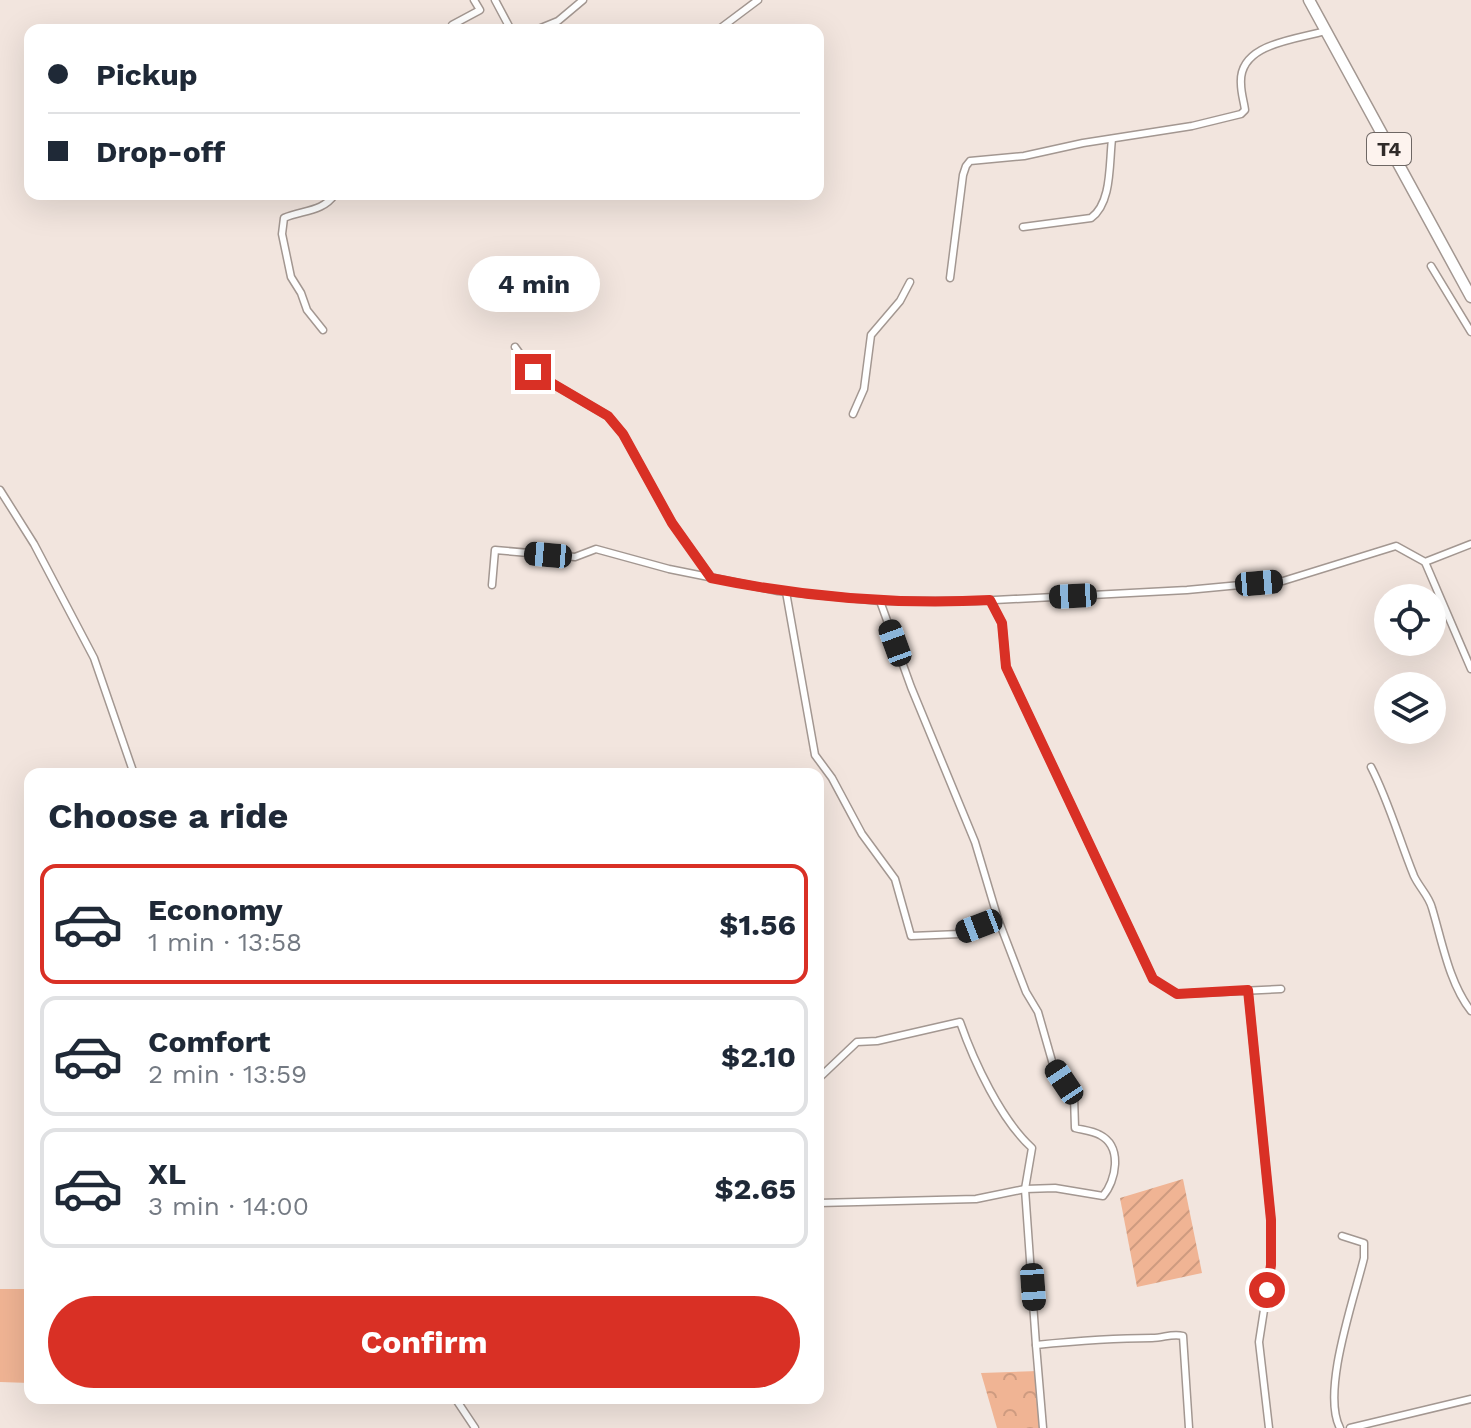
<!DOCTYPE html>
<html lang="en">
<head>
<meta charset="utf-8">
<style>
	:root { --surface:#fff; --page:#f2f2f3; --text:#1f2937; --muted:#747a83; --line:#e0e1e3; --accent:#d93025 }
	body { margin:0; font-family:"Work Sans",sans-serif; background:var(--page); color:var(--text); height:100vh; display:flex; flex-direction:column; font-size:30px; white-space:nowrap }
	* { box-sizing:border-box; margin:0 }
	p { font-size:26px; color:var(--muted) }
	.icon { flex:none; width:44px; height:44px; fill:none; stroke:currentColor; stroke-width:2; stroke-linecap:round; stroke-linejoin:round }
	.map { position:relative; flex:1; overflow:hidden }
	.sheet { position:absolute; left:24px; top:768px; width:800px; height:636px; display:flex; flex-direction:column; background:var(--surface); border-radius:16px; box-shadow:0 8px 32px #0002 }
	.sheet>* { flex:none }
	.guide { position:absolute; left:24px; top:24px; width:800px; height:176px; border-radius:16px; box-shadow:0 8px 32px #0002; display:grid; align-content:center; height:176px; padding:0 24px; background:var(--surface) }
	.buttons { position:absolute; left:1374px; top:584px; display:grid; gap:16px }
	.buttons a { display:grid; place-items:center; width:72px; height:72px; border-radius:50%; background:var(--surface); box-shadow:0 8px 32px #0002; font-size:40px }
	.end { position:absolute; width:36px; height:36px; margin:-18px; border:10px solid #d93025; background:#fff; box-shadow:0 0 0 4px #fff }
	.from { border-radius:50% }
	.bubble { position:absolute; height:56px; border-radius:28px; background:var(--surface); box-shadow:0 8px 32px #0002; font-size:26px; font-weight:700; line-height:56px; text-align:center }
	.car { position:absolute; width:24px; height:48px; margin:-24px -12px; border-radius:10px; box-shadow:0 0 6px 2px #0007; background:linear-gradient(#222 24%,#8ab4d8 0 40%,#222 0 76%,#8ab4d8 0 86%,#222 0) }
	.guide b { display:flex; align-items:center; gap:28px; height:76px; font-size:30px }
	.guide b+b { border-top:2px solid var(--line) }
	.guide i { width:20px; height:20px; background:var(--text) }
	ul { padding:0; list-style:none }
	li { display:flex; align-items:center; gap:24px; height:120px; margin:0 16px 12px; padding:0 8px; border:4px solid var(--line); border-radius:16px }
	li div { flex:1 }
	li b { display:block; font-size:30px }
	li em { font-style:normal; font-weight:700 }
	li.current { border-color:var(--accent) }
	li>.icon { width:72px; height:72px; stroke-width:1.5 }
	h2 { padding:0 24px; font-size:36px; line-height:96px }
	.button { display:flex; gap:16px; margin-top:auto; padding:16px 24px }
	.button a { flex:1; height:92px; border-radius:48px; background:var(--accent); color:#fff; font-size:32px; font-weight:700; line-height:92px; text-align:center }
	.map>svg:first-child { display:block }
</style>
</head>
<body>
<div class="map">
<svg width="1471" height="1428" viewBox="0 0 1471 1428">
	<defs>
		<pattern id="forest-crowns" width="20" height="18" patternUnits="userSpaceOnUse" patternTransform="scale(2)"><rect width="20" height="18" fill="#f0b494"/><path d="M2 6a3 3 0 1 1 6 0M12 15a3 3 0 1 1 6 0" fill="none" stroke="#ce9b80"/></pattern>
		<pattern id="garden-furrows" width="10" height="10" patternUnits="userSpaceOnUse" patternTransform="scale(2)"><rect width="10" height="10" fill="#f0b494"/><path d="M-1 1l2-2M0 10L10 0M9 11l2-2" fill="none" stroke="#ce9b80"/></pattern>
	</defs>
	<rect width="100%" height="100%" fill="#f2e5de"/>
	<path fill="url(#forest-crowns)" d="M1038,1371L1042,1428H997L981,1373Z"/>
	<path fill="#f0b494" d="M0,1289H30V1383L0,1382Z"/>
	<path fill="url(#garden-furrows)" d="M1183,1179L1202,1273L1137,1287L1120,1198Z"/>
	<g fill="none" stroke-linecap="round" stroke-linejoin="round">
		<defs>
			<g id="street">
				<path d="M495,0L511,30"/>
				<path d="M455,30L452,25L480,10L474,0"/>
				<path d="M536,30L558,21L583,0"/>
				<path d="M718,30L758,0"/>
				<path d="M1023,227L1091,218C1112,203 1109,164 1112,139"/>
				<path d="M1431,266L1471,332"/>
				<path d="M950,278L963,175L966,166L970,161L1024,156L1083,143L1192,126L1241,114L1245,110C1244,102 1241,93 1241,84C1238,43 1296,40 1325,31"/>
				<path d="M323,330L307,310L301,293L291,277L282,234L284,218C303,210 323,212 335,194"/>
				<path d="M515,347L533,372L608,416L623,434L672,523L710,576"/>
				<path d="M853,414L864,389L871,335L900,301L910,282"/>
				<path d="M0,490L34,544L94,658L134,774"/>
				<path d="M1425,562L1471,669"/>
				<path d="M492,585L495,550L575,557L596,549L669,569L778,591L880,601H976L1187,590L1283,581L1396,546L1425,562L1471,544"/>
				<path d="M786,592L815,755L832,778L862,834L895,879L911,936L960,934L998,919L975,842L911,687L880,601"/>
				<path d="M990,600L1002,623L1006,667L1153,979L1177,994L1281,989"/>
				<path d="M1371,767C1389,802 1399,839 1414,876C1419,887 1429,896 1432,908C1442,941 1449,983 1471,1011"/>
				<path d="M1248,990L1271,1220V1265L1259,1342L1269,1428"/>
				<path d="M818,1079L857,1042L877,1041L960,1022C974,1062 1001,1120 1032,1148L1025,1189L1036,1345"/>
				<path d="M818,1203L976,1199L1025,1189L1055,1188L1103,1196C1116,1181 1123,1147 1100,1135C1093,1131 1083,1130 1075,1128L1074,1096L1054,1068L1038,1012L1026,992L998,919"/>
				<path d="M455,1398L475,1428"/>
				<path d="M1043,1428L1036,1345C1075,1341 1113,1338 1152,1338C1164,1338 1172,1333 1183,1336L1189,1428"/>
				<path d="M1340,1428C1321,1392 1354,1299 1364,1258V1243L1342,1236"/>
				<path d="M1350,1428L1471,1399"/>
			</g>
			<path id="highway" d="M1309,0L1471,297"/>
		</defs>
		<use href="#street" stroke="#a39791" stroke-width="9"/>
		<use href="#highway" stroke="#a39791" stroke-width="13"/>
		<use href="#street" stroke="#fff" stroke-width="6"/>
		<use href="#highway" stroke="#fff" stroke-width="10"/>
	</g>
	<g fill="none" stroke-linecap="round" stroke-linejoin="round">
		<path stroke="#d93025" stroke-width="10" d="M533,372L608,416L623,434L672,523L711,578C803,597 896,605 990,600L1002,623L1006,667L1153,979L1177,994L1248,990L1271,1220V1265L1267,1290"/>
	</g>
	<g text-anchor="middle" stroke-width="8" stroke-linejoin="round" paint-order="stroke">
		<rect fill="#fdf3ee" stroke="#6e6764" stroke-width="2" x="1367" y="133" width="44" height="32" rx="6"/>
		<g font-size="20" font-weight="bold" fill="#302b29">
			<text x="1389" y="156">T4</text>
		</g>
	</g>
</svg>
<div class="buttons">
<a><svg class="icon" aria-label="locate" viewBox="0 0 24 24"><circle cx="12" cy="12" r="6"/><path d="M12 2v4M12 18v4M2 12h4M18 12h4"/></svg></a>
<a><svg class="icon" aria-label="layers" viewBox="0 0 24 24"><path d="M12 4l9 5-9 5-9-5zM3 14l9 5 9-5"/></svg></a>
</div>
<i class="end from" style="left:1267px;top:1290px"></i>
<i class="end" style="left:533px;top:372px"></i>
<div class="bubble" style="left:468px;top:256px;width:132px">4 min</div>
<i class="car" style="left:548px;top:555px;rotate:275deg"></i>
<i class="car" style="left:1259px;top:583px;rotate:85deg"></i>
<i class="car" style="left:1073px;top:596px;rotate:267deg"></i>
<i class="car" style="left:895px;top:643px;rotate:340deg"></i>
<i class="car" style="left:979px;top:926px;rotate:249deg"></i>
<i class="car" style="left:1064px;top:1082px;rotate:326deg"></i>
<i class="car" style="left:1033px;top:1287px;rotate:176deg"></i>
<div class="guide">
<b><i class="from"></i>Pickup</b>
<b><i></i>Drop-off</b>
</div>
<section class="sheet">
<h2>Choose a ride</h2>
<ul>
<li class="current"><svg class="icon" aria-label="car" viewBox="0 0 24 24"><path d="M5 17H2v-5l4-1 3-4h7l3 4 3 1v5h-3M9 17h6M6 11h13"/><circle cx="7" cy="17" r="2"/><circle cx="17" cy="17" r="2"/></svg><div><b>Economy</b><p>1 min · 13:58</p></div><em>$1.56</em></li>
<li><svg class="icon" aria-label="car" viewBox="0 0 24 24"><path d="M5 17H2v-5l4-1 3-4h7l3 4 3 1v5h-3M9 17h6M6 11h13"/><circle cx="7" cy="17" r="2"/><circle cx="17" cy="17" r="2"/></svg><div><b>Comfort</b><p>2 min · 13:59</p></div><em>$2.10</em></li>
<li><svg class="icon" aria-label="car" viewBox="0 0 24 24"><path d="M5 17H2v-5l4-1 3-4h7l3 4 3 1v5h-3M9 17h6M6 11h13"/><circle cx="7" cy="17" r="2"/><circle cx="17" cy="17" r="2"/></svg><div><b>XL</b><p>3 min · 14:00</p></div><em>$2.65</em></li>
</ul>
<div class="button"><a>Confirm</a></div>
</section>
</div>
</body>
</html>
